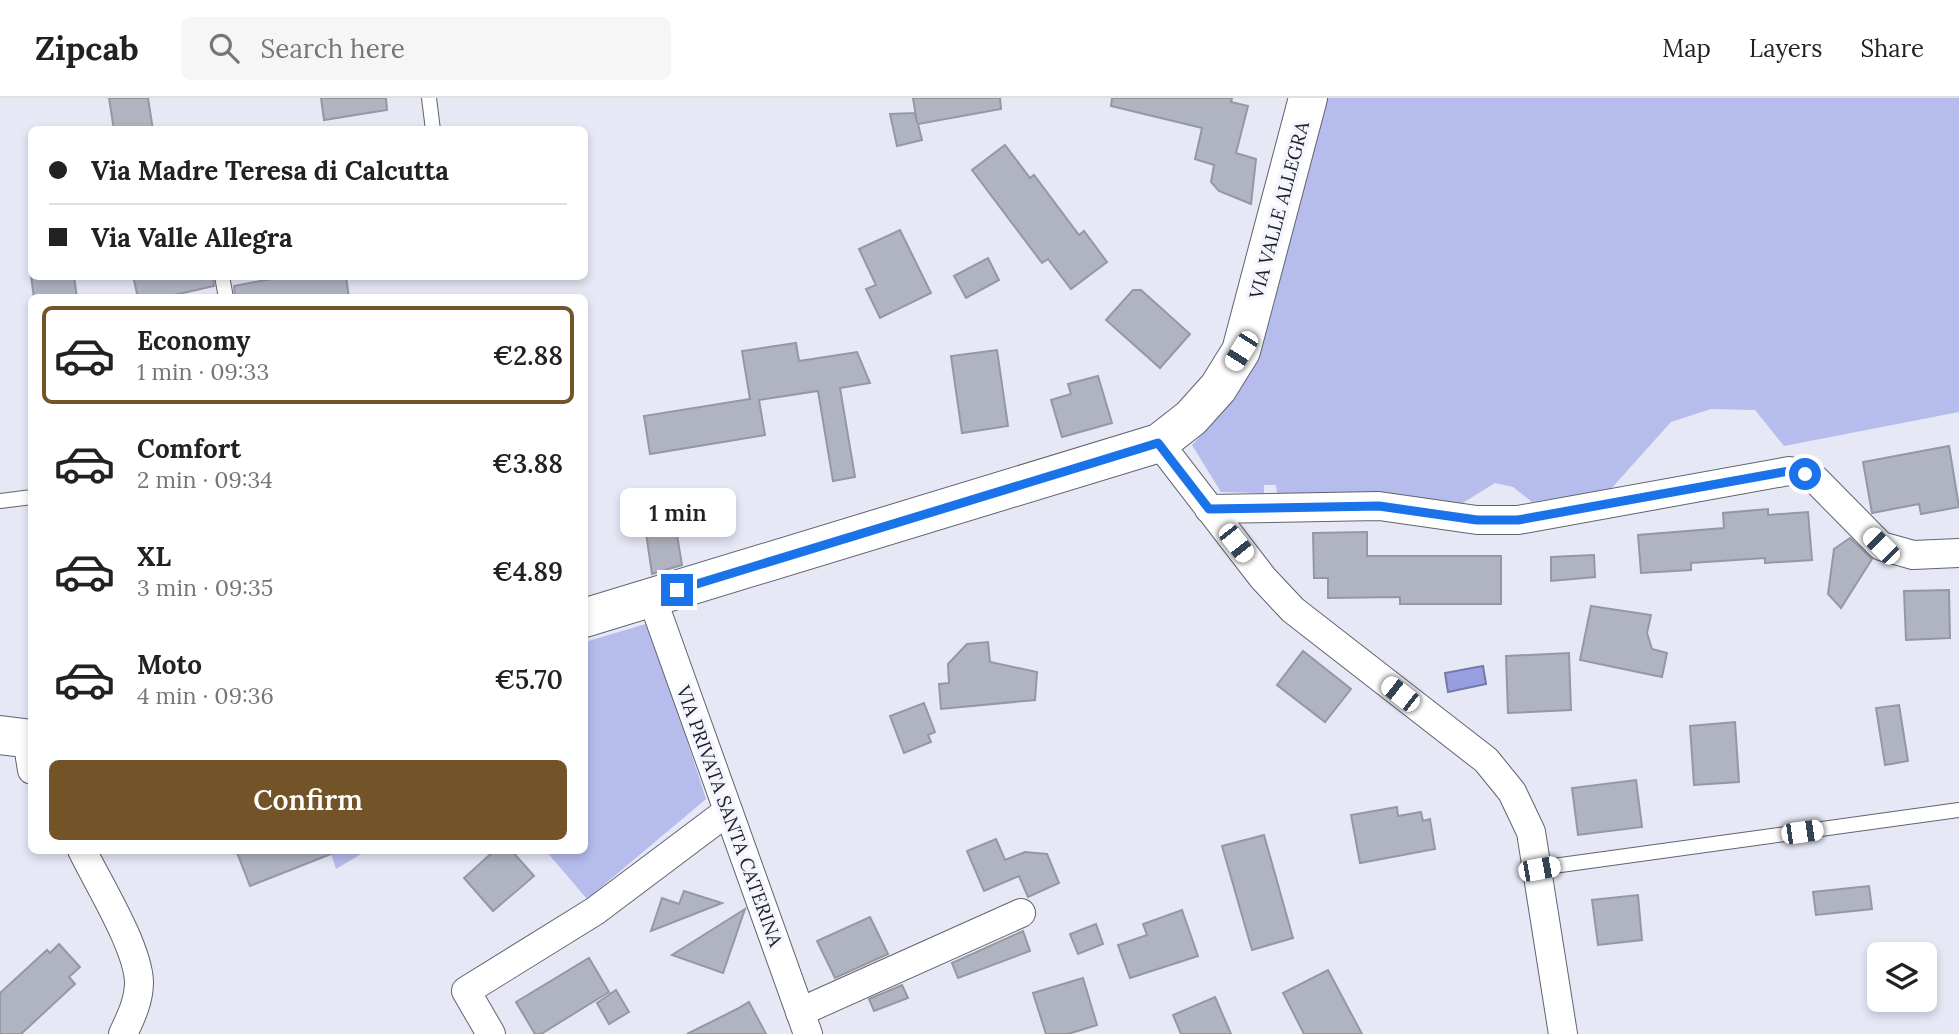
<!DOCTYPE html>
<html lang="en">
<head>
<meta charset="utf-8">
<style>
	:root { --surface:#fff; --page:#f6f6f6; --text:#222; --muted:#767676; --line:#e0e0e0; --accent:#735429 }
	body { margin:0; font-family:Lora,serif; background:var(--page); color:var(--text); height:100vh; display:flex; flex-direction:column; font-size:26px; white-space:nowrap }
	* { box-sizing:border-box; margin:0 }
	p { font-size:23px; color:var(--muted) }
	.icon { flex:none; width:38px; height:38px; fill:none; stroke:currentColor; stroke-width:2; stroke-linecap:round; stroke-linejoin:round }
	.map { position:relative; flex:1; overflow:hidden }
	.drawer { position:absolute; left:28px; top:196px; width:560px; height:560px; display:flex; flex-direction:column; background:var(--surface); border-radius:10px; box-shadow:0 4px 10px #0003 }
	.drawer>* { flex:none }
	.banner { position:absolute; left:28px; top:28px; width:560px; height:154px; border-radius:10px; box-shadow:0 4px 10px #0003; display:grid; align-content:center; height:154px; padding:0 21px; background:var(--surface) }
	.controls { position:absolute; left:1867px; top:844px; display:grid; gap:14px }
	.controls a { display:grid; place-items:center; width:70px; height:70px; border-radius:10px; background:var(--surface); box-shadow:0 4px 10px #0003; font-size:35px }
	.end { position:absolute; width:32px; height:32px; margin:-16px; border:9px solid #1a73e8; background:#fff; box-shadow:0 0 0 4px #fff }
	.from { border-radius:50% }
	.bubble { position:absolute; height:49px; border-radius:10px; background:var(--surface); box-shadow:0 4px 10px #0003; font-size:23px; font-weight:600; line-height:49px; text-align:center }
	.car { position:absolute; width:21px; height:42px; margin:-21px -10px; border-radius:9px; box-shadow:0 0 5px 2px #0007; background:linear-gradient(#fff 24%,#345 0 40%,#fff 0 76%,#345 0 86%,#fff 0) }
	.banner b { display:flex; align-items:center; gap:24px; height:66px; font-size:26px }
	.banner b+b { border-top:2px solid var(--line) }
	.banner i { width:18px; height:18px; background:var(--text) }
	ul { padding:12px 0 0; list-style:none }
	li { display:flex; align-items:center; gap:21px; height:98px; margin:0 14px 10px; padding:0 7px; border:4px solid transparent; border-radius:10px }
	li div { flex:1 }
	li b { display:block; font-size:26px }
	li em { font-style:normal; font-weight:600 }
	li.active { border-color:var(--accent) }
	li>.icon { width:63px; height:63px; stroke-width:1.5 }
	.primary-button { display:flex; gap:14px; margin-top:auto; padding:14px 21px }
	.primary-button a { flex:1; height:80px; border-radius:10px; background:var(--accent); color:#fff; font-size:28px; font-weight:600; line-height:80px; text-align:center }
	header { display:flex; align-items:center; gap:42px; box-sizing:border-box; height:98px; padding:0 35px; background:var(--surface); border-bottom:2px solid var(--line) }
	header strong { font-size:33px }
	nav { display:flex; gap:38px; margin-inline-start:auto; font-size:24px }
	.search { width:490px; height:63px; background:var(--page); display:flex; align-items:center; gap:18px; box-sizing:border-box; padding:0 24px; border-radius:10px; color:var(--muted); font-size:26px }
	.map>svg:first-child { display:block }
</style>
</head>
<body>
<header>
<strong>Zipcab</strong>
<div class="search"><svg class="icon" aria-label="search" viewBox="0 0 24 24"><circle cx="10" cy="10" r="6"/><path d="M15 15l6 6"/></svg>Search here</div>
<nav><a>Map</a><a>Layers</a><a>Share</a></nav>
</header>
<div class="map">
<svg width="1959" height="936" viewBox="0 0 1959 936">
	<rect width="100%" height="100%" fill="#e6e8f6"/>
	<g fill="#b6bcec">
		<path d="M1326,0H1959V314L1784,348L1755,312L1711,311L1671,324L1610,392L1532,404L1513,389L1495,385L1461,406L1368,395H1277L1276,387H1264V395L1221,394L1192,347L1236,299L1252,270L1274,205Z"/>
		<path d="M649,525L706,701L587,801L546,753L584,752L585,544Z"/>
		<path d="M330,752L366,753L336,771Z"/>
	</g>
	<path fill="#989fe1" stroke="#7379a8" stroke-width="2" d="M1483,568L1486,586L1448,594L1445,575Z"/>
	<g fill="#b0b3c0" stroke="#9597a5" stroke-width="2">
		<path d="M109,0H148L153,32H114Z"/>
		<path d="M321,0H386L387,12L324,22Z"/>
		<path d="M913,0H1000L1001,11L918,26L922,42L897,48L890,16L915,15L917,25Z"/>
		<path d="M1112,0H1232L1231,4L1248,8L1236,55L1256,61L1251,106L1219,93L1211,84L1214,67L1195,61L1202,30L1111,8Z"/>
		<path d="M1005,47L1030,80L1034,77L1079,137L1084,133L1107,164L1071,191L1048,161L1042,165L972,72Z"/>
		<path d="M900,132L931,195L880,220L866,191L876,187L859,151Z"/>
		<path d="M988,160L999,182L966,200L954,178Z"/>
		<path d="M31,178H74L77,200H34Z"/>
		<path d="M133,178H213L214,188L161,200H138Z"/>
		<path d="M287,178H346L349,200H235L234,188Z"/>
		<path d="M1133,192H1141L1190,236L1160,270L1106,222Z"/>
		<path d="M796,245L799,263L857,254L870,285L840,290L855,379L833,383L818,293L759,302L765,337L650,356L644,318L750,301L742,253Z"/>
		<path d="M997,252L1008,328L962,335L951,258Z"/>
		<path d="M1098,278L1112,325L1062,339L1051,302L1071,296L1068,286Z"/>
		<path d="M1949,348L1959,409L1921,416L1919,406L1872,415L1863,364Z"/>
		<path d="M1768,411V417L1808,414L1812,462L1765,465V460L1691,465V472L1641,475L1638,437L1724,430L1723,415Z"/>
		<path d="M676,431L682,467L652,476L646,435Z"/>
		<path d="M1367,434V458H1501V506H1400V499L1328,500V480H1314L1313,435Z"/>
		<path d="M1850,440L1872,461L1841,510L1828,496L1834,451Z"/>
		<path d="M1594,457L1595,479L1551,483V459Z"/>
		<path d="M1949,492L1950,540L1906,542L1904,493Z"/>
		<path d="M1591,508L1651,517L1647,535L1652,551L1667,555L1662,579L1580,562Z"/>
		<path d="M988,544L990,564L1037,574L1035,602L941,611L939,586L949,585L948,566L967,546Z"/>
		<path d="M1303,553L1351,591L1325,624L1277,587Z"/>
		<path d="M1569,555L1571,612L1508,615L1506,558Z"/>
		<path d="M924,605L935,634L928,637L931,644L904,655L890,618Z"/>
		<path d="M1899,607L1908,663L1885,667L1876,610Z"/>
		<path d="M1735,624L1739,684L1694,687L1690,628Z"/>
		<path d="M1636,682L1642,729L1578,737L1572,690Z"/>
		<path d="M1397,709L1398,718L1421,714L1423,723L1430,721L1435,751L1360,765L1351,717Z"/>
		<path d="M1264,737L1293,840L1252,852L1222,748Z"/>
		<path d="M996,741L1005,762L1025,754L1047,756L1059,785L1028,799L1019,778L984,793L967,753Z"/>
		<path d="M236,752H336V754L250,788Z"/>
		<path d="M495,752H511L534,778L493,813L464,780Z"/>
		<path d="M1869,788L1872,811L1816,817L1813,794Z"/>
		<path d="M684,793L722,805L651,833L662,800L679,806Z"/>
		<path d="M1638,797L1642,842L1598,847L1592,802Z"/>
		<path d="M745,811L723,875L672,857Z"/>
		<path d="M1182,812L1198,858L1130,880L1118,847L1147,837L1143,826Z"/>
		<path d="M870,819L888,856L835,880L817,843Z"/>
		<path d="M1096,826L1103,846L1078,856L1070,836Z"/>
		<path d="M1023,833L1030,853L958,880L952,865Z"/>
		<path d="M59,846L80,869L69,879L75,886L21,936H0V895L47,852L50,855Z"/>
		<path d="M589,860L609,894L541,936H535L516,904Z"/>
		<path d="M1328,872L1362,936H1304L1283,895Z"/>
		<path d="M1083,880L1097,927L1068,936H1046L1033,895Z"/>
		<path d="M902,887L908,900L874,913L869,901Z"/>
		<path d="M616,892L629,914L609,926L597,905Z"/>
		<path d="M1215,899L1231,936H1181L1173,917Z"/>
		<path d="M749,904L766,936H687L737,911Z"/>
	</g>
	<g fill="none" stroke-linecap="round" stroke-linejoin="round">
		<defs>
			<g id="lane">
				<path d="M429,0L433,32"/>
				<path d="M222,178L226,200"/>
				<path d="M0,403L32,399"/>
				<path d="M1539,770L1959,712"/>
			</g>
			<g id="street">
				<path d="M1159,345L1263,480L1293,512L1486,662L1512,694L1531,734L1563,936"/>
				<path d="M1209,411L1379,408L1477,422H1518L1789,373L1805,376L1816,382L1881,448L1913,457L1959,455"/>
				<path d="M652,500L808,936"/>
				<path d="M27,641L32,672"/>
				<path d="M82,752C98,785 138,849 139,884C139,903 131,919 123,936"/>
				<path d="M800,914L1021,815"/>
				<path d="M491,936L466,893L595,813L728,713"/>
			</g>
			<g id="secondary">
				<path d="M584,520L1159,345L1191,320L1218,290L1241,253L1308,0"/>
				<path d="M0,637L32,641"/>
			</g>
		</defs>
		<use href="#lane" stroke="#61636f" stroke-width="16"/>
		<use href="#street" stroke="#61636f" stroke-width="30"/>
		<use href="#secondary" stroke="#61636f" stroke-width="40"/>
		<use href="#lane" stroke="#fff" stroke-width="14"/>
		<use href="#street" stroke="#fff" stroke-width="28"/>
		<use href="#secondary" stroke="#fff" stroke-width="38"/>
	</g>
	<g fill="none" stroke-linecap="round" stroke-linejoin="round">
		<path stroke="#1a73e8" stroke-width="9" d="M677,492L1158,345L1209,411L1379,408L1477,422H1518L1789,373L1805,376"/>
	</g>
	<g text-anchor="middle" stroke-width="7" stroke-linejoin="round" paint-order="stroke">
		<g font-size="19" fill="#1e1f24" stroke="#f4f5fe">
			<text transform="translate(1279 112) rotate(-75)" y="7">VIA VALLE ALLEGRA</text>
			<text transform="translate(730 718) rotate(70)" y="7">VIA PRIVATA SANTA CATERINA</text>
		</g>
	</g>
</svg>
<div class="controls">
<a><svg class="icon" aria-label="layers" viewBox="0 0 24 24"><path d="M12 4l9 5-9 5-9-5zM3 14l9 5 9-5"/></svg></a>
</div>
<i class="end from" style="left:1805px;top:376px"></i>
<i class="end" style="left:677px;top:492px"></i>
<div class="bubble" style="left:620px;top:390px;width:116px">1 min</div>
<i class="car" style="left:1241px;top:253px;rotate:212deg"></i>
<i class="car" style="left:1236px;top:445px;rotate:142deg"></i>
<i class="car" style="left:1881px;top:448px;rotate:315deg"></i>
<i class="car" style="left:1400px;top:596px;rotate:308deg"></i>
<i class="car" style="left:1802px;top:734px;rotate:82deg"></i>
<i class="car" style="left:1539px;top:771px;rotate:80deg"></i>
<div class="banner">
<b><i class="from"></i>Via Madre Teresa di Calcutta</b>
<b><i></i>Via Valle Allegra</b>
</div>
<section class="drawer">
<ul>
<li class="active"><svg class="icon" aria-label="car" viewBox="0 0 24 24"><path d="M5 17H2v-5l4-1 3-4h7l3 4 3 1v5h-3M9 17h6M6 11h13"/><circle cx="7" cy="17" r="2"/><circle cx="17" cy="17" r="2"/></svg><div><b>Economy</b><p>1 min · 09:33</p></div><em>€2.88</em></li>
<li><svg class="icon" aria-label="car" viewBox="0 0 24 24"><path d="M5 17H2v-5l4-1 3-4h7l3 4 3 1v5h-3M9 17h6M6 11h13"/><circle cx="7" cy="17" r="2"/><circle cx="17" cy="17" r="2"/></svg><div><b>Comfort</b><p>2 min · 09:34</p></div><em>€3.88</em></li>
<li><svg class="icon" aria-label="car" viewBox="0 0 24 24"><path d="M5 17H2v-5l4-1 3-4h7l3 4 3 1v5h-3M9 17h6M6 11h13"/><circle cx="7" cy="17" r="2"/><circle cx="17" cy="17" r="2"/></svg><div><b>XL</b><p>3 min · 09:35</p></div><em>€4.89</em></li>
<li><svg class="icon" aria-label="car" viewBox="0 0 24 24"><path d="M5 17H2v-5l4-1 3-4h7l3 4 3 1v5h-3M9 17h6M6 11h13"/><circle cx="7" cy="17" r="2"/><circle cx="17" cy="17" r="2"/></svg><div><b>Moto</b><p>4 min · 09:36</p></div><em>€5.70</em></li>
</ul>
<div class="primary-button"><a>Confirm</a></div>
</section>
</div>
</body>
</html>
